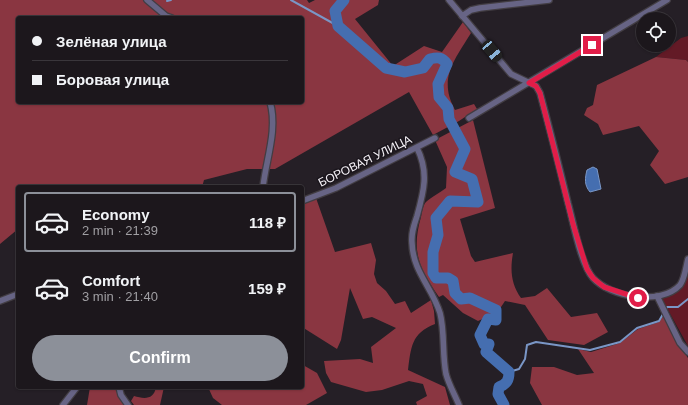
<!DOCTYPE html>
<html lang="en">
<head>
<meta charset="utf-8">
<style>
	:root { --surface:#1c171c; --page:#292429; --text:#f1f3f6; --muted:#a09fa3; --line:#3a363b; --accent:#8c9099 }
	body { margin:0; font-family:Helvetica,sans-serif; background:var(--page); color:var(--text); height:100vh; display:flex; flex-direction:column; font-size:15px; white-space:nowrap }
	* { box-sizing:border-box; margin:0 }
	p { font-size:13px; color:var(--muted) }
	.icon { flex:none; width:22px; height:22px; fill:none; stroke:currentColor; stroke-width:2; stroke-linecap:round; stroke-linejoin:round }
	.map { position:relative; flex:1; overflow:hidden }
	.drawer { position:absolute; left:16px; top:185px; width:288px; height:204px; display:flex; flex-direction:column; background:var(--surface); border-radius:4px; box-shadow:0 1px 3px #0004,0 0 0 1px var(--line) }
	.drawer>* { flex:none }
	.banner { position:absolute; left:16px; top:16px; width:288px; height:88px; border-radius:4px; box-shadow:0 1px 3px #0004,0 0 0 1px var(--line); display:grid; align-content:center; height:88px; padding:0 16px; background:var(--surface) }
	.controls { position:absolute; left:636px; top:12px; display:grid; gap:8px }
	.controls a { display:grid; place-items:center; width:40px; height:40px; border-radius:50%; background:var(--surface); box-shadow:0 1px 3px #0004,0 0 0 1px var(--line); font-size:20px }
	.end { position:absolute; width:18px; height:18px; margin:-9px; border:5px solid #e11d48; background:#fff; box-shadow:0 0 0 2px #fff }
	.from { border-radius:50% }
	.car { position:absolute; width:12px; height:24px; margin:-12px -6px; border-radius:5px; box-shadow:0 0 3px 1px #0007; background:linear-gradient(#222 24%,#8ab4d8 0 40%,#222 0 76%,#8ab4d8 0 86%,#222 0) }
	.banner b { display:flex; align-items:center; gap:14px; height:38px; font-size:15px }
	.banner b+b { border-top:1px solid var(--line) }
	.banner i { width:10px; height:10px; background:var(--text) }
	ul { padding:7px 0 0; list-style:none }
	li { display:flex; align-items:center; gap:12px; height:60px; margin:0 8px 6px; padding:0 8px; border:2px solid transparent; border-radius:4px }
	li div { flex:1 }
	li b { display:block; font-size:15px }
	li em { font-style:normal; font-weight:700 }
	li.selected { border-color:var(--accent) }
	li>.icon { width:36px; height:36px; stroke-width:1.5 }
	.action { display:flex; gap:8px; margin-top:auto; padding:8px 16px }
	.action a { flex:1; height:46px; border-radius:24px; background:var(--accent); color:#fff; font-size:16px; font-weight:700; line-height:46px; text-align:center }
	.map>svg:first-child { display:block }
</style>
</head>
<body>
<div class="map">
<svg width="688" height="405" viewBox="0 0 688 405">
	<rect width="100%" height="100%" fill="#251f26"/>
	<g fill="#631a26">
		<path d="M688,36V62L686,60L656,57L681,38Z"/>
		<path d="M688,275V346L662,299L682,287Z"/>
	</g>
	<g fill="#8a3641" fill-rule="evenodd">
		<path d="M0,0H307L309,3L315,0H379L378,5L355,19L393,66L424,46L442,52L463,22L471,33C454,61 438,78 455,110L474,104L477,109L459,121L433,135L409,92L275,169H247L204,180L202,187H18V229L0,244ZM18,18H302V102H18Z"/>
		<path d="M656,57L686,60L688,62V177L665,184L650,165L659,151L639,126L603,135L598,124L584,115L587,108L593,105L597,85Z"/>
		<path d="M473,120L495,208L460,219L471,256L475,262L513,253C510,270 511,284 521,298L535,296L547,288L571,317L597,313L608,332L584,345L548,340L525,305L505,301L495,316H489L478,321L463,313L443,295L439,297C419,268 411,252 421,217C422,212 423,205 426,202C431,197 440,193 446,188L447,167L435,140Z"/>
		<path d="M316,198L335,252L371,243L376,260L374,274L377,283L386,291L395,304L405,301L411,313L431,300L434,311L435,324C411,333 411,348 408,370L445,387L450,405H417L416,402L427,396L423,384L409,381L382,390L366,392L331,382L326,373L324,361L360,359L373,363L371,347L396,328L372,317L363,319L350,288L341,340L337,349L302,327V203Z"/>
		<path d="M664,315L678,344L688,358V405H542L530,383L532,367H554L577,375L594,373L578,349L591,352L620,343L638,329L659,322Z"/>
		<path d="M303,365L317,373L327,393L306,405H222L213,398L208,387H302Z"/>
		<path d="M90,387H116L119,397L125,405H87Z"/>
		<path d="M156,387H164L160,405H134L131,401L134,396C144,399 154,400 156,387Z"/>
	</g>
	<path fill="#456eb0" stroke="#7a96c6" d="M593,167L597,169L601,189L590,192C584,185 585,178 587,170Z"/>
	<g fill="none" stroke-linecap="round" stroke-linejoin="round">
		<g stroke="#7a96c6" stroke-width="2">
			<path d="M291,0L338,26"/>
			<path d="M167,1L171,0"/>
			<path d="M509,372L519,369L525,359L527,345L536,342L590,350L620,342L637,328L659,321L667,307H678L688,299"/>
		</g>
		<path stroke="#456eb0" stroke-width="11" d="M344,0L335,11L338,26L386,68L405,72L423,68L430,59C438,57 442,57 447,64L438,84L439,97L448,108L449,119L465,149L455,172L472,179L478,202L450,201L436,218L438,235L433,252V273L436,278H448L453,281L455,293L461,299L470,298L496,310V320L488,319L480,335L484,344H489L486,352L509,372C509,380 507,384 499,387L498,394L504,405"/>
		<defs>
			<g id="minor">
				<path d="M147,0L166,16L172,18"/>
				<path d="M449,0L511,74L536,86L540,93C550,130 559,166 568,203C573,221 581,265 593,278C610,297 661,306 680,285C685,278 686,266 688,259"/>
				<path d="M462,16L471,10L480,8L549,0"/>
				<path d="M469,118L667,0"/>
				<path d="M417,148C429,172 424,191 417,216C414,225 411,233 412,243C413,272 432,287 440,313C445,332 442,354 446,374C449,385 455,395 459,405"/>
				<path d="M263,187C266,160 278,129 270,102"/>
				<path d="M302,201L336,188L435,138"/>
				<path d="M657,296L680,343L688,352"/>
				<path d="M0,301L18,294"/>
				<path d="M119,387L121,395L128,405"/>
				<path d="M63,405L77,387"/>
			</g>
		</defs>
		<use href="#minor" stroke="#423d43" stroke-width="8"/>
		<use href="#minor" stroke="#676485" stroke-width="5.5"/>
	</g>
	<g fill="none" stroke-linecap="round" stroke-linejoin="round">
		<path stroke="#e11d48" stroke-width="5" d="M592,45L529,83L536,86L540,93L573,224L587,269L593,278L604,287L638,298"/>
	</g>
	<g text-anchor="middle" stroke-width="3" stroke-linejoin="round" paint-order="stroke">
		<g font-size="12" fill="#f6f2f8" stroke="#1b161d">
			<text transform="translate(365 161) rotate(-26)" y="4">БОРОВАЯ УЛИЦА</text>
		</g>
	</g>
</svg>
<div class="controls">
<a><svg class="icon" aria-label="locate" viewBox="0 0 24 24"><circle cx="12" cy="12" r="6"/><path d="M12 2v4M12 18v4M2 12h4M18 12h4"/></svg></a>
</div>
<i class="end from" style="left:638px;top:298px"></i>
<i class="end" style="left:592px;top:45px"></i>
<i class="car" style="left:492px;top:51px;rotate:140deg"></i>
<div class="banner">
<b><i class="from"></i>Зелёная улица</b>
<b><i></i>Боровая улица</b>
</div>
<section class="drawer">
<ul>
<li class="selected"><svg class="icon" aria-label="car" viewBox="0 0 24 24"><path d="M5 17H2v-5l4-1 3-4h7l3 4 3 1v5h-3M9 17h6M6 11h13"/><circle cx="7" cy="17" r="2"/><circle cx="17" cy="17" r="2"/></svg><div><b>Economy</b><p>2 min · 21:39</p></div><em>118 ₽</em></li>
<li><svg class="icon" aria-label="car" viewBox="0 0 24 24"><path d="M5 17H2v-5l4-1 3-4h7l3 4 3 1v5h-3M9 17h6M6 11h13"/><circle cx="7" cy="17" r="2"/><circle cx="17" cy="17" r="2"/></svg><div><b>Comfort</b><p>3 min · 21:40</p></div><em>159 ₽</em></li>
</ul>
<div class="action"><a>Confirm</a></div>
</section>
</div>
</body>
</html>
